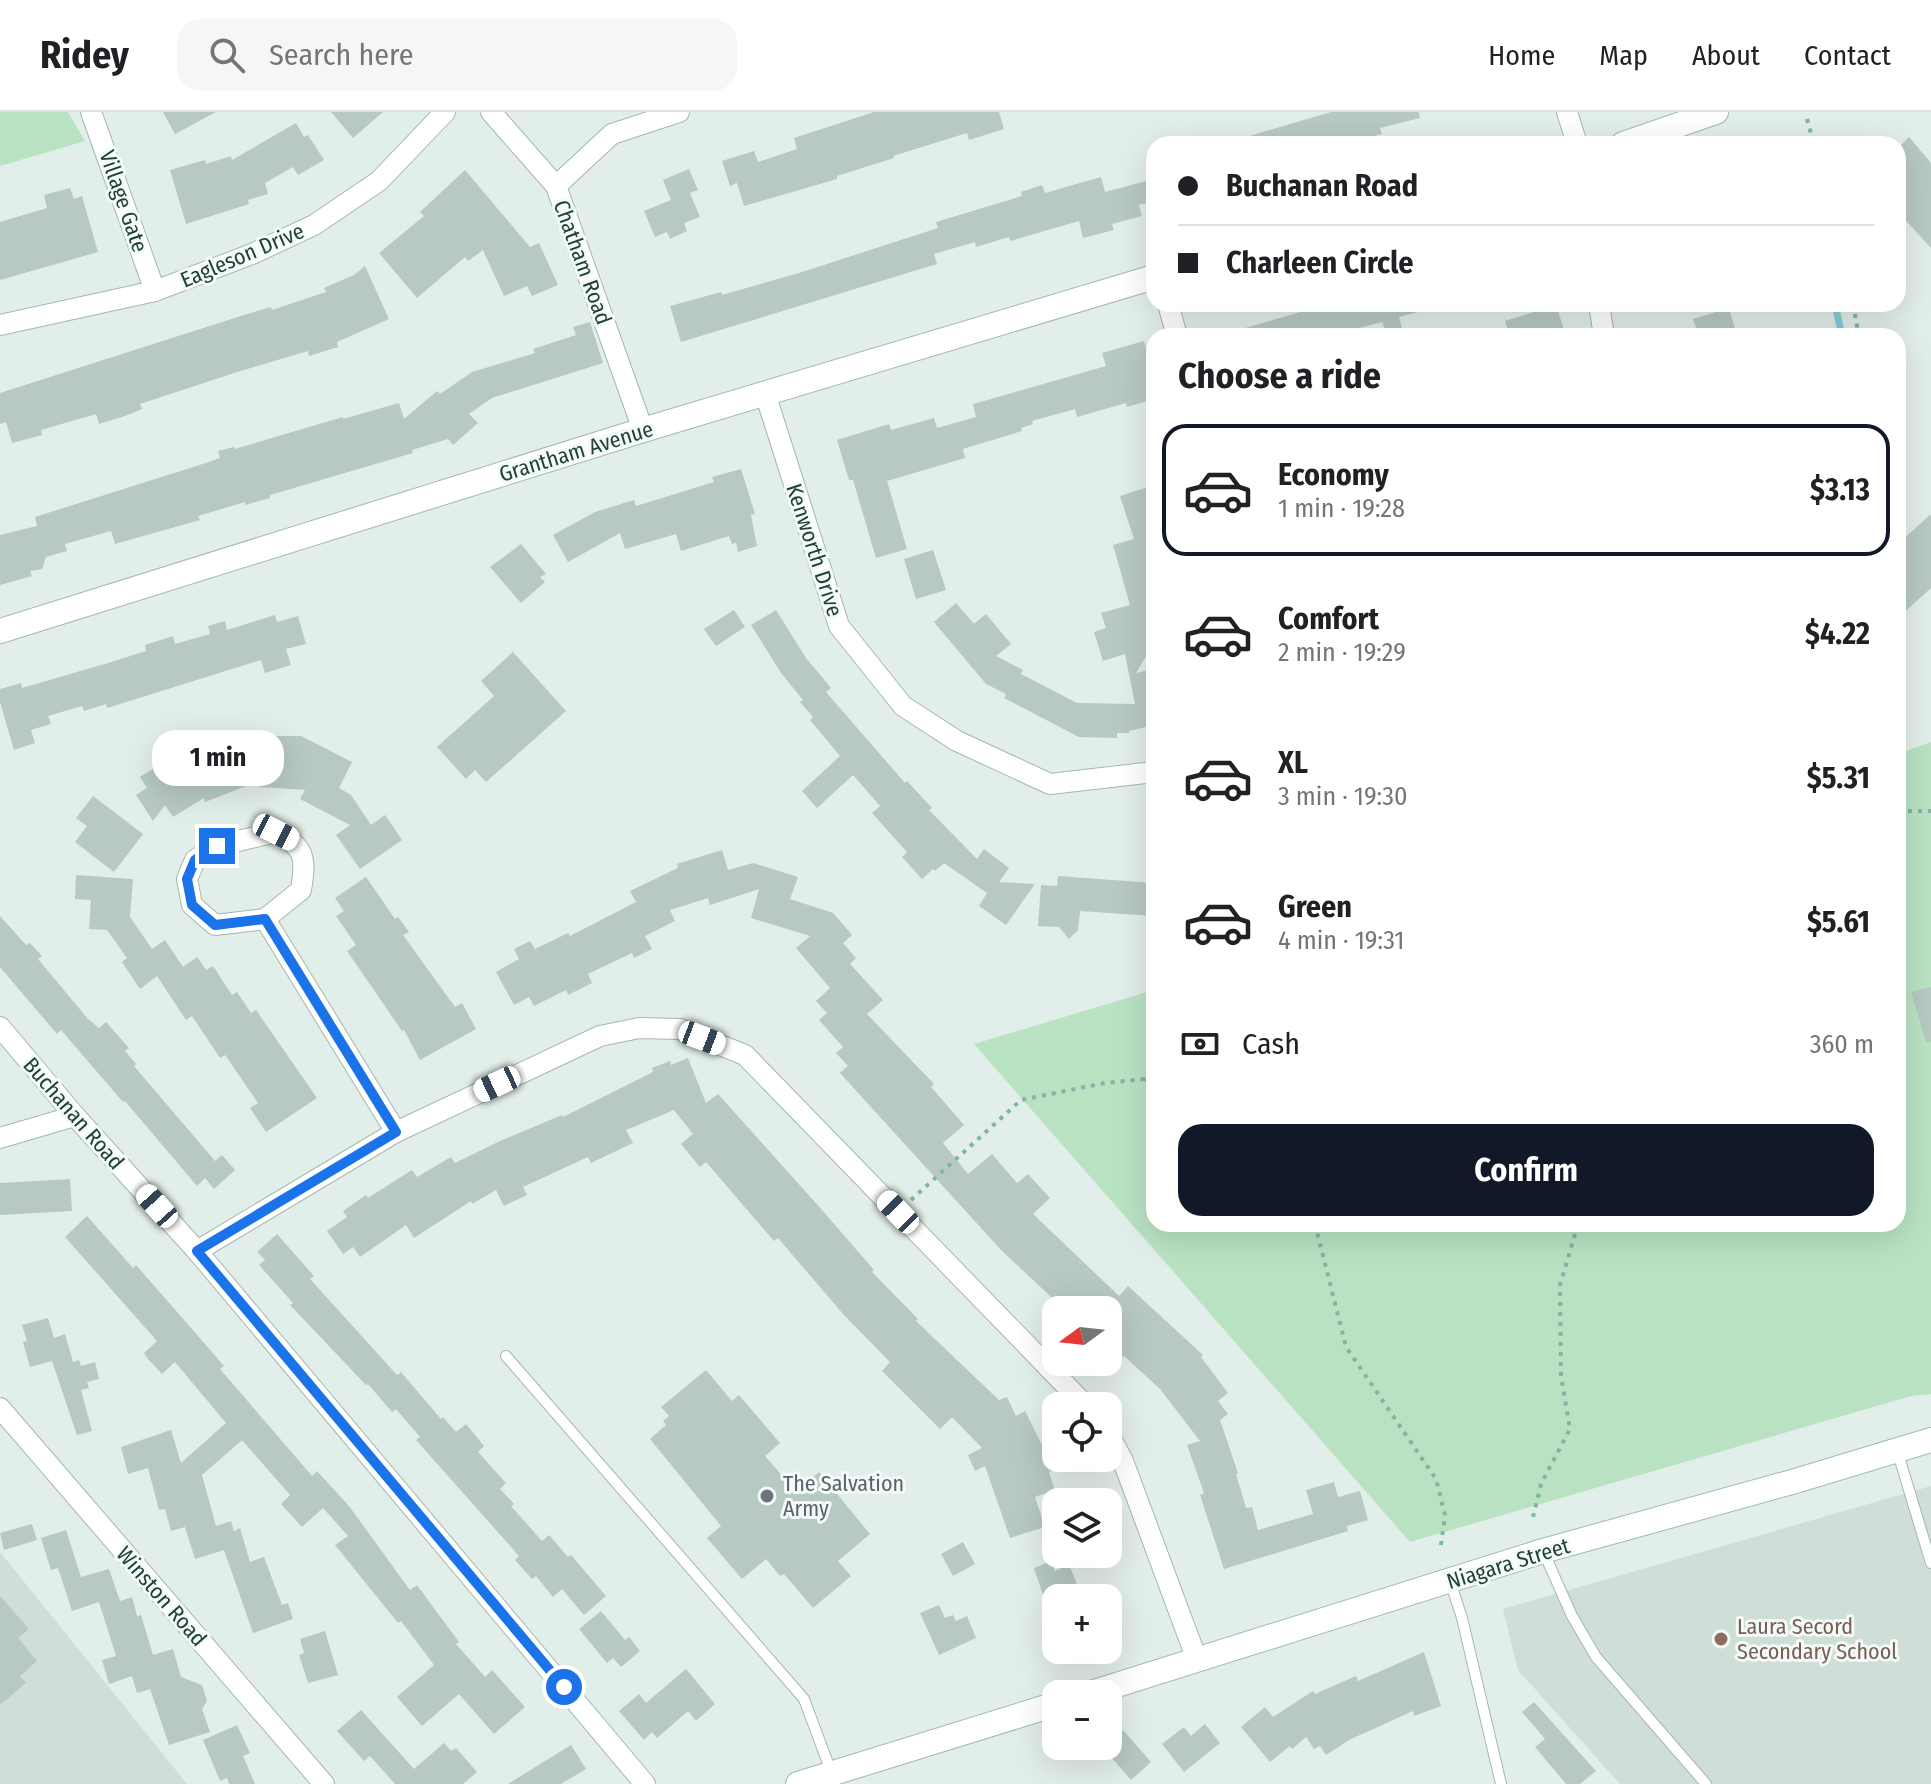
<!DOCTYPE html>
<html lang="en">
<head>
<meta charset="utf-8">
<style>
	:root { --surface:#fff; --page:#f6f6f6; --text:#202124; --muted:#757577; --line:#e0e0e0; --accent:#111827 }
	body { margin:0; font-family:"Fira Sans Condensed",sans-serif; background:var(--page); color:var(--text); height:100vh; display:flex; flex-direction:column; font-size:30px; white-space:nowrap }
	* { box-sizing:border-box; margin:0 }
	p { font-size:26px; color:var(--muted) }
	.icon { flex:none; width:44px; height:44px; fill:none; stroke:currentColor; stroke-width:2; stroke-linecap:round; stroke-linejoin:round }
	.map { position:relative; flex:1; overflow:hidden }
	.details { position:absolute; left:1146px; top:216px; width:760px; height:904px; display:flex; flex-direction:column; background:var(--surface); border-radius:24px; box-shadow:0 8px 32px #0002 }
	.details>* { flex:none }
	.top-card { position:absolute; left:1146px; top:24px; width:760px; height:176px; border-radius:24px; box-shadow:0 8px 32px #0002; display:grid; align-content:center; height:176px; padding:0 32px; background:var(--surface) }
	.needle { width:52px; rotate:255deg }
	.fabs { position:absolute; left:1042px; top:1184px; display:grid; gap:16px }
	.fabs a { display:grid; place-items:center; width:80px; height:80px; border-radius:16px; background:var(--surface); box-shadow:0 8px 32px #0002; font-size:40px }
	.end { position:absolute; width:36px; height:36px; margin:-18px; border:10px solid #1a73e8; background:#fff; box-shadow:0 0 0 4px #fff }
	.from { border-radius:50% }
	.bubble { position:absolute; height:56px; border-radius:24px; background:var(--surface); box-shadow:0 8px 32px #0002; font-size:26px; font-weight:700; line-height:56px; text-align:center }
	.car { position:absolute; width:24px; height:48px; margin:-24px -12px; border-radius:10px; box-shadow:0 0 6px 2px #0007; background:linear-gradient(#fff 24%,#345 0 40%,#fff 0 76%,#345 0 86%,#fff 0) }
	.top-card b { display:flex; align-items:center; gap:28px; height:76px; font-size:30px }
	.top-card b+b { border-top:2px solid var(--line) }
	.top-card i { width:20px; height:20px; background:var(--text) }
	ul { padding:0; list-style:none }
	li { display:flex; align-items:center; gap:24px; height:132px; margin:0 16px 12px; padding:0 16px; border:4px solid transparent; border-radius:24px }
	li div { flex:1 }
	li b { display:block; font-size:30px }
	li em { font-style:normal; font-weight:700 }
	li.selected { border-color:var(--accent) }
	li>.icon { width:72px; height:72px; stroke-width:1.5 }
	h2 { padding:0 32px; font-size:36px; line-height:96px }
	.pay { display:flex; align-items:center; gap:20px; height:88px; padding:0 32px; font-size:30px }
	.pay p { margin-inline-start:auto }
	.primary-button { display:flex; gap:16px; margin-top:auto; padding:16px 32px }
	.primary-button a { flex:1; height:92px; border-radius:24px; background:var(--accent); color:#fff; font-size:32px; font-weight:700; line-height:92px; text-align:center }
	header { display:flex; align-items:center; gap:48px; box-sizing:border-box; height:112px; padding:0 40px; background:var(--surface); border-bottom:2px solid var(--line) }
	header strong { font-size:38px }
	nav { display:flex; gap:44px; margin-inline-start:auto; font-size:28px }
	.search { width:560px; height:72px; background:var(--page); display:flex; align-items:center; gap:20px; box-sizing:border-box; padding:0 28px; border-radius:24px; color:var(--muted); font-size:30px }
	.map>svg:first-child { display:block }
</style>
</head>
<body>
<header>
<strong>Ridey</strong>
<div class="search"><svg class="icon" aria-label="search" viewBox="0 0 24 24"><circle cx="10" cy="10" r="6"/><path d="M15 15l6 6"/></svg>Search here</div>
<nav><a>Home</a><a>Map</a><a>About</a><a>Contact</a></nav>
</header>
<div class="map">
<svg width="1931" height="1672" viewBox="0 0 1931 1672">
	<rect width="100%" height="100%" fill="#e2eee9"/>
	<g fill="#d0ded8">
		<path d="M1931,1374V1672H1620L1518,1558L1503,1497Z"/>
		<path d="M0,1440L187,1672H0Z"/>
	</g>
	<g fill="#b9e2c3">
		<path d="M0,0H68L85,29L0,54Z"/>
		<path d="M1931,630V1282L1911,1284L1410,1430L974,932L1154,878V1112H1898V642Z"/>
	</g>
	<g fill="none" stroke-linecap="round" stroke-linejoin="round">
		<path stroke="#84cdd9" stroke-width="7" d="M1835,192L1842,224"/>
	</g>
	<g fill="#b7c9c2">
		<path d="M163,0H216L175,22Z"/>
		<path d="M331,0H383L353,26Z"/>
		<path d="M874,0H999L1004,17L969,28L967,21L893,44L894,46L837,64V67L744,94L737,71L730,74L722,49L754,39L758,50L797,37L794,26Z"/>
		<path d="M1331,0H1419L1420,6L1380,16L1382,22L1346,32H1240L1239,27Z"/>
		<path d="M296,11L304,25L308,23L324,48L298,63L293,55L265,71L268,82L248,88L249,92L186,112L170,58L205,48L206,52L231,44L232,48Z"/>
		<path d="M1909,25L1931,51V136L1898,100V36Z"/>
		<path d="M689,57L698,78L690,81L700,105L684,111L687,119L670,127L667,120L655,125L644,99L671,88L663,68Z"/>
		<path d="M465,58L530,135L539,131L558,173L532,184L527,174L504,184L483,138L468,149L465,145L417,186L379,141L424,104L420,100Z"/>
		<path d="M1101,65L1105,80L1154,67V89L1139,93L1142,104L1112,112L1114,118L1083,126L1079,109L1010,129L1009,125L976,135L975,130L934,142L937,152L681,230L670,194L721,180L722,183L799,161L938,116L936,110L1022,84L1021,80L1042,73L1045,81Z"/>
		<path d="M70,76L74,87L82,84L98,140L0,168V110L47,96L44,83Z"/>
		<path d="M365,154L389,207L337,230L338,235L309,244L308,239L237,260L140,292L142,297L125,304L99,312L96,302L41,318L42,323L12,331L6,310L0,312V281L244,203L271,195L272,198L326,180L324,176L354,163Z"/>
		<path d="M1302,192H1425V198L1399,205L1403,220L1388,224L1382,210L1340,221L1341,224H1236L1235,219L1304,199Z"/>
		<path d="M1556,193L1564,218L1545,224H1510L1505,209Z"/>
		<path d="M1729,196L1737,224H1699L1693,207Z"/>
		<path d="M590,210L603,251L492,286L469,302L478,311L453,333L448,327L412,338L413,341L270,383V386L245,393V390L198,404L200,408L115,432L111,419L65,432L67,439L46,445L42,457L30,459L32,464L0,473V423L37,414L35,405L209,350L220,346L218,339L234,335L235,337L343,305V307L399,291L404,307L437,279L440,282L472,260L535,241L533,237L576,223L573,215Z"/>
		<path d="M1144,229L1150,250L1154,249V287L1127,295L1126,291L1077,305L1075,297L1032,309L1033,312L1021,316L1022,319L963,337L965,346L887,369L907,437L876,446L853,368H849L837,328L889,312L891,318L934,306L937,316L976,305L973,292L1106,254L1102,241Z"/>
		<path d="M741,357L755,402L751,403L757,434L738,440L736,431L732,432L729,424L681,439L676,422L625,437L620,421L568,450L553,423L595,400L634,388L636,394L714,370L712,365Z"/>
		<path d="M1154,373V415L1149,417L1154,433V483L1147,485L1154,506V531L1136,561L1154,557V613L1129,619V621H1117V626L1079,625L1004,586L1006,582L986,572L934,510L956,491L974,512L986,502L1011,532L996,544L1023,558L1021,562L1077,591L1135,592L1125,542L1103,549L1094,520L1106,516L1101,501L1130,493L1113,433L1134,427L1120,384Z"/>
		<path d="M1931,402V476L1898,506V432Z"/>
		<path d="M521,432L546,462L540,465L545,470L521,491L490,455Z"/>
		<path d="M933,438L946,478L916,487L904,447Z"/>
		<path d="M734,498L745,515L716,534L704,517Z"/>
		<path d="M776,498L806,546L831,576L826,580L905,671L907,669L932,696L929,698L977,747L984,737L1009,756L999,770L1035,772L1006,813L979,794L987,781L944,751L935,759L933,757L922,767L902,745L907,740L872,701L880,694L853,663L817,696L802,679L840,644L810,608L813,605L800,590L803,588L781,561L751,513Z"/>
		<path d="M275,503L277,510L298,504L306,532L286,537L291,553L265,561L261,548L107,596L106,592L84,599L82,594L48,604L51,612L31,618L35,631L14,638L0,590V577L21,571L22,576L108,551L146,539L145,533L173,524L175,532L210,522L208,514L225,509L227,518Z"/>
		<path d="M513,540L566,599L486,670L475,658L466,667L437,635L494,584L481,569Z"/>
		<path d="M261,624H301L352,650L339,676L351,683L371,713L385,703L402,728L360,757L336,723L350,713L300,687L305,678L259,675Z"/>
		<path d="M234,634L249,673L205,690L204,686L173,705L165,693L153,709L136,683L147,676L140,665L172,645L180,659L200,646Z"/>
		<path d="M93,684L143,722L114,760L75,730L87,714L76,706Z"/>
		<path d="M722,738L728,758L753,751L798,765L790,787L833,801L852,823L843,831L856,846L850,852L883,888L867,902L934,972L931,975L964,1013L943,1031L968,1062L992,1042L1017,1071L1028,1062L1050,1086L1033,1102L1119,1184L1128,1174L1203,1243L1201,1245L1228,1281L1218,1289L1228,1302L1220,1308L1238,1361L1236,1362L1246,1396L1252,1395L1258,1418L1313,1402L1306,1378L1334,1370L1338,1385L1360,1379L1368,1408L1347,1414L1348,1419L1224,1457L1200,1383L1204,1381L1187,1333L1200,1329L1160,1277L1124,1244L1120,1248L1108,1237V1198H1065L1001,1138L840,961L848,954L836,941L843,935L819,908L827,901L816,889L830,876L796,836L810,824L751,806L759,777L710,793L708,786L670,798L675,809L645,824L652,837L634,846L632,841L588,862L592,871L568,883L566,878L534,894L529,885L514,893L496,860L519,847L514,837L530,829L535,837L568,821L570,824L636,790L630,779L678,756L677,752Z"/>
		<path d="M76,763L133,767L130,805L152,837L165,828L183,855L197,845L206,858L213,854L232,883L237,880L251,901L256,898L317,986L266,1020L250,996L258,991L225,943L220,946L192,904L186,908L157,864L140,877L122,850L127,846L107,818L89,817L91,788L75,787Z"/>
		<path d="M1058,764L1154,771V804L1080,799L1078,818L1069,827L1059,815L1038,814L1041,773L1057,774Z"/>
		<path d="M366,765L395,807L398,805L409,820L403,823L455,895L462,891L476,917L420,948L404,918L402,919L347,839L356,833L336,804L344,799L335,786Z"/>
		<path d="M0,804L26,833L30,831L42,844L38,847L88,907L99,916L106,910L129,936L125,939L136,952L134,954L215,1049L222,1043L235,1058L214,1077L205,1066L197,1074L125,989L123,990L61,918L57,922L0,855Z"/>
		<path d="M1931,875V930H1926L1911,880Z"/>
		<path d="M688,946L706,991L718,982L822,1098L874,1158L872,1160L918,1207L916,1209L999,1288L1007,1285L1016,1304L1025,1299L1043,1335L1053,1331L1061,1355L1049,1360L1055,1378L1035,1385L1045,1415L1010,1426L985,1354L975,1359L968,1343L982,1336L952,1305L940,1317L882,1259L890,1250L843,1202L778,1126L774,1129L706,1050L700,1055L681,1032L693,1022L674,998L626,1018L633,1031L591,1051L588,1045L523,1075L527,1083L504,1094L496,1078L472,1092L471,1089L414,1126L406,1113L360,1145L353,1135L343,1142L327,1119L347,1105L343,1099L366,1083L368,1086L412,1058L417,1065L451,1045L455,1051L500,1029L562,1003L563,1005L653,960L652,956L670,949L671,953Z"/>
		<path d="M70,1067L72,1099L0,1103V1071Z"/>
		<path d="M87,1104L133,1156L136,1153L178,1201L224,1254L220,1257L312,1364L317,1359L349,1394L410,1478L417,1473L459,1530L456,1532L485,1565L492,1558L525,1595L494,1622L459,1582L422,1614L397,1585L434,1553L401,1509L398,1511L335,1433L348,1424L323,1396L302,1415L281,1392L290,1383L242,1328L202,1363L216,1414L231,1409L234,1419L240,1416L250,1450L264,1445L282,1493L288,1491L293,1507L253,1521L224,1438L195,1447L185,1415L171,1419L165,1397L159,1398L148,1356L128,1362L121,1335L171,1318L181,1351L226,1311L175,1250L162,1262L148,1247L144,1241L157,1229L65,1125Z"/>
		<path d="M277,1122L314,1164L310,1167L397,1263L401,1260L441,1307L443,1305L456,1320L466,1312L484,1334L478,1340L506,1371L500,1377L514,1392L511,1394L542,1429L549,1423L568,1445L571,1443L606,1484L584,1503L562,1477L553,1485L536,1464L532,1467L515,1448L519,1444L416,1328L420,1325L396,1297L392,1300L368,1272L366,1273L290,1193L293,1191L259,1153L265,1148L257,1140Z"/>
		<path d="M48,1206L54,1226L65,1222L73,1250L79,1248L81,1254L95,1250L99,1267L87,1270L89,1276L81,1278L92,1319L77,1323L52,1249L30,1255L23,1230L27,1229L22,1213Z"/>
		<path d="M706,1258L732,1289L739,1283L780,1331L765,1344L792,1375L797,1371L800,1376L819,1360L870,1422L838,1449L851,1464L813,1496L784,1462L780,1464L766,1447L742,1467L707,1426L721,1414L650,1327L666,1313L663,1309L669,1304L661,1295Z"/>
		<path d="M32,1412L37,1428L4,1438L0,1421Z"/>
		<path d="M66,1418L81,1465L109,1457L120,1489L132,1485L137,1504L141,1503L153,1543L173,1537L181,1565L202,1573L207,1589L202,1597L210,1620L169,1633L150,1577L137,1581L132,1564L109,1572L102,1548L116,1544L99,1490L72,1499L58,1456L51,1458L41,1426Z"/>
		<path d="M963,1430L975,1452L953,1464L941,1442Z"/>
		<path d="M1051,1449L1055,1459L1069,1453L1083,1486H1044L1034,1456Z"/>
		<path d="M0,1484L29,1517L18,1526L37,1549L20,1564L26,1571L0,1593Z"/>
		<path d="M939,1493L945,1506L953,1503L956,1509L967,1504L976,1526L939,1543L920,1501Z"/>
		<path d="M601,1499L625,1528L629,1525L640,1539L621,1555L613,1546L607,1551L579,1517Z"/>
		<path d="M325,1519L338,1563L308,1571L299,1543L304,1541L300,1527Z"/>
		<path d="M1424,1540L1441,1594L1414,1604L1413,1599L1349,1628L1326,1643L1320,1634L1314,1637L1306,1625L1292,1637L1290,1634L1270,1650L1241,1615L1265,1595L1273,1605L1313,1579L1315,1582L1356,1564L1358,1569Z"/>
		<path d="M686,1557L715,1592L696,1609L688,1599L657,1626L652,1620L644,1628L619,1599L639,1582L646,1591Z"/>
		<path d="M1534,1590L1596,1659L1580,1672H1566L1535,1635L1545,1627L1522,1600Z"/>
		<path d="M361,1598L414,1657L444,1631L451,1639L456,1636L477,1660L463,1672H395L370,1644L364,1649L337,1619Z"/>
		<path d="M1205,1612L1220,1631L1184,1660L1162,1632L1184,1615L1191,1624Z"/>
		<path d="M237,1613L250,1641L243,1644L255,1672H229L227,1666L220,1669L203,1628Z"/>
		<path d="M1123,1618L1151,1650L1131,1668L1103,1636Z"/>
		<path d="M571,1633L586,1657L561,1672H508Z"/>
	</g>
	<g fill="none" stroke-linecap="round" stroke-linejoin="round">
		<defs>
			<g id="service">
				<path d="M506,1244L804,1587L832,1662"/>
				<path d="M1897,1338L1931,1451"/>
				<path d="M1544,1441L1572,1504L1596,1545L1706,1672"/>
				<path d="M1450,1469L1462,1506L1501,1672"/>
			</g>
			<g id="minor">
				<path d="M91,0L155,179"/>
				<path d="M491,0L556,74L643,318"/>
				<path d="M1567,0L1577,32"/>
				<path d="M556,74L612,22L679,0"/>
				<path d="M1168,192L1177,224"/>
				<path d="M1599,192L1604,224"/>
				<path d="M0,213L155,179L252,142L314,113L379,69L445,0"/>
				<path d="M765,281L839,514L903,594L957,629L1050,672L1154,660"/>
				<path d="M265,807L301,778C306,747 306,735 276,720L217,734L195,748L187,767L192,793L215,813L265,807L396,1020"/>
				<path d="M0,915L75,1004L197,1139L645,1672"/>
				<path d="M0,1026L75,1004"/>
				<path d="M197,1139L396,1020L600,924L639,916L680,917L745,943L1086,1294"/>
				<path d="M0,1296L324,1672"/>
				<path d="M1108,1321L1123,1349L1197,1548"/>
			</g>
			<g id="tertiary">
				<path d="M1623,32L1716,0"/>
				<path d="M0,519L643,318L1154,165"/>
			</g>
			<g id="secondary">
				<path d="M1088,1582L1543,1439L1792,1370L1931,1328"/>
				<path d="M798,1672L1056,1592"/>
			</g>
		</defs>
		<use href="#service" stroke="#a4b7b0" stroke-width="12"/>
		<use href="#minor" stroke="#a4b7b0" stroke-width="22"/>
		<use href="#tertiary" stroke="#a4b7b0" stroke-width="26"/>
		<use href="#secondary" stroke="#9fbbb1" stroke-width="26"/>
		<g stroke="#7fb5a4" stroke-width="4" stroke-dasharray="4 6" stroke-linecap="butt">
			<path d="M1807,7L1814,32"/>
			<path d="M1853,192L1859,224"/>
			<path d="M1898,699H1931"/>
			<path d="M1154,948L1145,967L1154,975"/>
			<path d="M911,1088L1021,988L1105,971L1145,967"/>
			<path d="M1315,1112L1346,1235L1436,1367L1445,1403L1441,1433"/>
			<path d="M1533,1405L1541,1372L1570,1317L1561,1264L1560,1173L1578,1112"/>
		</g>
		<use href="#service" stroke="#fff" stroke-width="10"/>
		<use href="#minor" stroke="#fff" stroke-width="20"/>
		<use href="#tertiary" stroke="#fff" stroke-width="24"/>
		<use href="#secondary" stroke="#fff" stroke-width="24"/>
	</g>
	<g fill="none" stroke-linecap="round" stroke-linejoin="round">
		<path stroke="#1a73e8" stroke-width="10" d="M217,734L195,748L187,767L192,793L215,813L265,807L396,1020L197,1139L564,1575"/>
	</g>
	<circle fill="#6b7280" stroke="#f3faf7" stroke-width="3" cx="767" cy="1384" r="8"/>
	<circle fill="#8d6e63" stroke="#f3faf7" stroke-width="3" cx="1721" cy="1527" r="8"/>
	<g text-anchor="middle" stroke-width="6" stroke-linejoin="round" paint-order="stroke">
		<g font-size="22" fill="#204138" stroke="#f3faf7">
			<text transform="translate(124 89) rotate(71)" y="8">Village Gate</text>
			<text transform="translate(242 143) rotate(-23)" y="8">Eagleson Drive</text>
			<text transform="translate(583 150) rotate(70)" y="8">Chatham Road</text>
			<text transform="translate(576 339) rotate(-17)" y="8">Grantham Avenue</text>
			<text transform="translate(815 438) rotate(72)" y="8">Kenworth Drive</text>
			<text transform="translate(74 1001) rotate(49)" y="8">Buchanan Road</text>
			<text transform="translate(1508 1451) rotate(-17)" y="8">Niagara Street</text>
			<text transform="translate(162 1484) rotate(49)" y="8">Winston Road</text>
		</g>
		<g font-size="22" fill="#5b616d" stroke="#f3faf7" text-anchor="start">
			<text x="783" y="1379">The Salvation<tspan x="783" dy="25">Army</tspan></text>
		</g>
		<g font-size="22" fill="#785e54" stroke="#f3faf7" text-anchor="start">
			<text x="1737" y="1522">Laura Secord<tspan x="1737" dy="25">Secondary School</tspan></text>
		</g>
	</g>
</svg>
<div class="fabs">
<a><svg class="needle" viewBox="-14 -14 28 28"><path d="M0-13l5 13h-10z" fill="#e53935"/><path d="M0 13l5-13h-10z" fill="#757577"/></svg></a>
<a><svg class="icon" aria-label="locate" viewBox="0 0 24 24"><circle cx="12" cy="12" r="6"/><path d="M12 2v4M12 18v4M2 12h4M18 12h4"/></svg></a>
<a><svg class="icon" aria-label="layers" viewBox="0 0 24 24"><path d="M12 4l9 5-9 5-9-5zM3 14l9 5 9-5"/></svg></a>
<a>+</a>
<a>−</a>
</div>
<i class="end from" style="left:564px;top:1575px"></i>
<i class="end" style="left:217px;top:734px"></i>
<div class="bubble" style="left:152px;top:618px;width:132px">1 min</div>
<i class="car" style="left:276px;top:720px;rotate:117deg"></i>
<i class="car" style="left:702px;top:926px;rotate:111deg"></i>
<i class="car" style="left:497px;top:972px;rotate:245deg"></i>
<i class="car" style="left:157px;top:1094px;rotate:318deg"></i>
<i class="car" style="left:898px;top:1100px;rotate:316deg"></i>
<div class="top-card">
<b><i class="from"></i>Buchanan Road</b>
<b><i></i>Charleen Circle</b>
</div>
<section class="details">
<h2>Choose a ride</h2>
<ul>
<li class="selected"><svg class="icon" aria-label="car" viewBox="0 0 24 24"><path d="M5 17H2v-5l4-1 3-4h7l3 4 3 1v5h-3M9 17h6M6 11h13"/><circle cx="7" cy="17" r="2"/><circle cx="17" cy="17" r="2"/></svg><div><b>Economy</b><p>1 min · 19:28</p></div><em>$3.13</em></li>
<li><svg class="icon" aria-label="car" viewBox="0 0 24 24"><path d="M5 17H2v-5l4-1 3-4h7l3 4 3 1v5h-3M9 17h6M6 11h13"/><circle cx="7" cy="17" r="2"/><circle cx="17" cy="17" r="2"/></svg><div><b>Comfort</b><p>2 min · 19:29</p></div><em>$4.22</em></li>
<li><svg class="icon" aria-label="car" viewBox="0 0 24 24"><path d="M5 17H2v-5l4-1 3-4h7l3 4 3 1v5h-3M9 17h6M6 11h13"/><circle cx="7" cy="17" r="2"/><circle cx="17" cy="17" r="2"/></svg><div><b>XL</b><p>3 min · 19:30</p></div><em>$5.31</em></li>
<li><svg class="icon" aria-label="car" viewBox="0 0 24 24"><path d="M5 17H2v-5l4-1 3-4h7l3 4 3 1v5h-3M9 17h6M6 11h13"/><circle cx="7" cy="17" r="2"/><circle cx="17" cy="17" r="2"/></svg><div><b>Green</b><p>4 min · 19:31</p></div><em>$5.61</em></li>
</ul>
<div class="pay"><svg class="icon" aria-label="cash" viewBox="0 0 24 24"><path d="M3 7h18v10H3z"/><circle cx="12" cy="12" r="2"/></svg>Cash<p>360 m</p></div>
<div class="primary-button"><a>Confirm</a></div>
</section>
</div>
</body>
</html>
